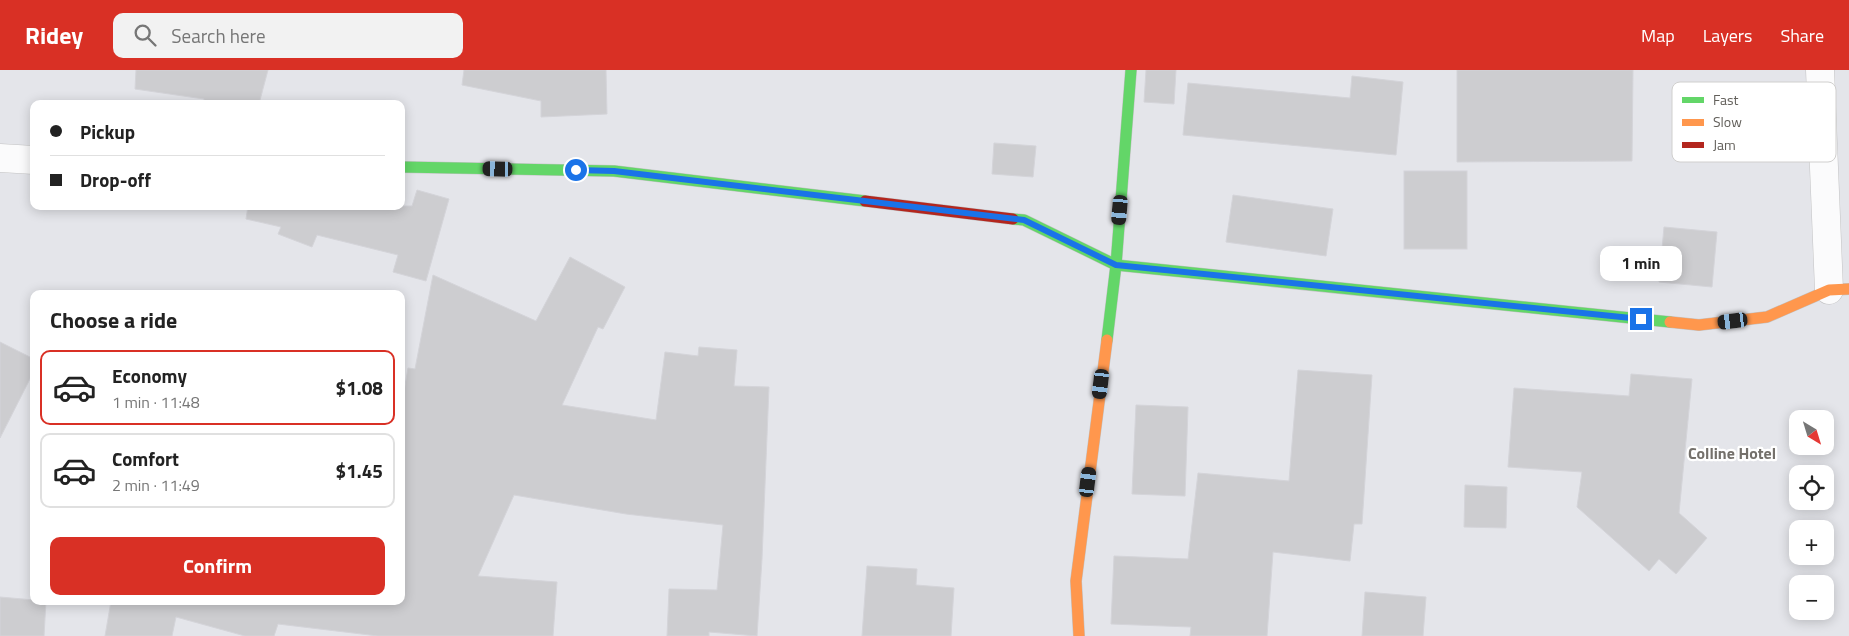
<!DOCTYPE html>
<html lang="en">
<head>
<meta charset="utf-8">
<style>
	:root { --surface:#fff; --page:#f2f2f2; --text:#222; --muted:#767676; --line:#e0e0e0; --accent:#d93025 }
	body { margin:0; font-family:"Titillium Web",sans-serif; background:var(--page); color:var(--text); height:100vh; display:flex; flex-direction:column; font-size:19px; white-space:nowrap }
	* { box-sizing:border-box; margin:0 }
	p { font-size:16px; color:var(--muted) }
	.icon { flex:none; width:28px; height:28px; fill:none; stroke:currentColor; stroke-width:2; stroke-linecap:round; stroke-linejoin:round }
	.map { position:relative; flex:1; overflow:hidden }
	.sheet { position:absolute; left:30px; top:220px; width:375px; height:315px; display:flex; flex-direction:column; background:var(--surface); border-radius:10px; box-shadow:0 2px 12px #0003 }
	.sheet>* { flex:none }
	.banner { position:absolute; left:30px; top:30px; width:375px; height:110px; border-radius:10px; box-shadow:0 2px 12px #0003; display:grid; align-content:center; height:110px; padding:0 20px; background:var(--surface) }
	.needle { width:32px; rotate:142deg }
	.fabs { position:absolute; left:1789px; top:340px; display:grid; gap:10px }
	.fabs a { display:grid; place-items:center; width:45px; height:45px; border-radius:10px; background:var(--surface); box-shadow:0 2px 12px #0003; font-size:25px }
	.end { position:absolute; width:22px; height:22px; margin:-11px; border:6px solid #1a73e8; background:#fff; box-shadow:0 0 0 2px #fff }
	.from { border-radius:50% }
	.bubble { position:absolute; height:35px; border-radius:10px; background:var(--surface); box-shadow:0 2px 12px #0003; font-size:16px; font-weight:700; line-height:35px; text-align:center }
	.car { position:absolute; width:15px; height:30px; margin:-15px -8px; border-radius:6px; box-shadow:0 0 4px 1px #0007; background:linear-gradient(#222 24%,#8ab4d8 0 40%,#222 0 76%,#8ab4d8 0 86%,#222 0) }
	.banner b { display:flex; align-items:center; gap:18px; height:48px; font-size:19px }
	.banner b+b { border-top:1px solid var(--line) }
	.banner i { width:12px; height:12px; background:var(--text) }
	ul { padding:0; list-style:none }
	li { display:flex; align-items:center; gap:15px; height:75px; margin:0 10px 8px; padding:0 10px; border:2px solid var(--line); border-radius:10px }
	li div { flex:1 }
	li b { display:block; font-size:19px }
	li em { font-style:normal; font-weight:700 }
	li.active { border-color:var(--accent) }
	li>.icon { width:45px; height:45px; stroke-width:1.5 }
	h2 { padding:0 20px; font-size:22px; line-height:60px }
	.button { display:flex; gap:10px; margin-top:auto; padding:10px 20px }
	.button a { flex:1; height:58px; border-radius:10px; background:var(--accent); color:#fff; font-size:20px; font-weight:700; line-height:58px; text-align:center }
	header { display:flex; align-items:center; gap:30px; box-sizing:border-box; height:70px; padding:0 25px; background:var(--accent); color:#fff }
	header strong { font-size:24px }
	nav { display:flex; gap:28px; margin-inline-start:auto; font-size:18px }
	.search { width:350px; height:45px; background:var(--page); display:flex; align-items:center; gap:12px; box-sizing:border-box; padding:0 18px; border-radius:10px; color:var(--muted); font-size:19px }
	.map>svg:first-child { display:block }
</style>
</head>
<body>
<header>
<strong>Ridey</strong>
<div class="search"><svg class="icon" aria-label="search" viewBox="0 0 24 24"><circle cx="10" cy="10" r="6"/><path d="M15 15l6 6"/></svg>Search here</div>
<nav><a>Map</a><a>Layers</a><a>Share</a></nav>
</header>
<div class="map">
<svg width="1849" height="566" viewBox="0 0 1849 566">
	<rect width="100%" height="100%" fill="#e4e5ea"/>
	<g fill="#cdcdd0" stroke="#d4d4d9">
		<path d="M136,0H268L259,34H204V29L135,19Z"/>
		<path d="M464,0H606L607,44L541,47V31L462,15Z"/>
		<path d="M1146,0H1176L1174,34L1144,32Z"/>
		<path d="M1457,0H1633L1632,91L1457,92Z"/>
		<path d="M1352,6L1403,12L1396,85L1183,65L1188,13L1350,28Z"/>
		<path d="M994,73L1036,76L1033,107L992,104Z"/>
		<rect x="1404" y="101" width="63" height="78"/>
		<path d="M417,120L449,129L426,211L393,202L398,185L317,165L312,177L278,164L281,157L246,149L248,136H412Z"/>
		<path d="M1233,125L1333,139L1326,186L1226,172Z"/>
		<path d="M1664,157L1717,162L1712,217L1659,212Z"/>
		<path d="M570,187L625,217L603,259L598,257L562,335L656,350L665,282L698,286L699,277L737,280L734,316L769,317L762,489L757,566L709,562V566H667L669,519L717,520L723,455L626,444L514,425L478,506L557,512L553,566H378L278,554L274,566H245L176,547L172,566H105L111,531H401V339L408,298L415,299L433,205L536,251Z"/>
		<path d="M0,272L34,289V301L0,368Z"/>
		<path d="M1298,300L1372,305L1362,454H1354L1350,491L1273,482L1267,566H1190L1191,557L1111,554L1114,486L1188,489L1198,403L1289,411Z"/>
		<path d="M1631,304L1692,309L1679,443L1707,468L1676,504L1659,489L1649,501L1577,437L1582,402L1508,397L1514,318L1629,326Z"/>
		<path d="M1136,335L1188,337L1185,426L1132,424Z"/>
		<path d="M1465,415L1507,417L1506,458L1464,457Z"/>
		<path d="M867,496L917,499L916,515L954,518L951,566H862Z"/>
		<path d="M1365,522L1426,527L1423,566H1362Z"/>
		<path d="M0,527L46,531L44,566H0Z"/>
	</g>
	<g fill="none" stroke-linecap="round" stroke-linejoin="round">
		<defs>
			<g id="street">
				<path d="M1820,0L1829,220"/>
				<path d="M0,88L34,90"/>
			</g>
			<g id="fast">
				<path d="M401,97L614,101L865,131"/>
				<path d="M1013,149L1024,150L1116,195L1670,252"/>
				<path d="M1107,270L1116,195L1131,0"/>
			</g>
			<g id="slow">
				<path d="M1670,252L1699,255L1767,247L1829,220L1849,219"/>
				<path d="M1079,566L1076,511L1107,270"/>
			</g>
			<path id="jam" d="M865,131L1013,149"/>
		</defs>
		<use href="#street" stroke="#c3c3c4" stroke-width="29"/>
		<use href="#fast" stroke="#c2c2c3" stroke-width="12"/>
		<use href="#slow" stroke="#c2c2c3" stroke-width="12"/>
		<use href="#jam" stroke="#c2c2c3" stroke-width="12"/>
		<use href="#street" stroke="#fbfbfc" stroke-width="28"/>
		<use href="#fast" stroke="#63d668" stroke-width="11"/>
		<use href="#slow" stroke="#ff974d" stroke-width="11"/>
		<use href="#jam" stroke="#b3261e" stroke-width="11"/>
	</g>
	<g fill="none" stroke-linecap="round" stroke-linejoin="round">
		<path stroke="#1a73e8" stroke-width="6" d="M576,100L614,101L1024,150L1116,195L1641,249"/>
	</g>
	<g text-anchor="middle" stroke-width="4.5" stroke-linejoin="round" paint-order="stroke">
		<g font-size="16" font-weight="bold" fill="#74706b" stroke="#fff">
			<text x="1732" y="389">Colline Hotel</text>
		</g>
	</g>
	<rect x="1672" y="12" width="164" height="80" rx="8" fill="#fff" stroke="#d0cfce" stroke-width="1"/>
	<rect x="1682" y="27" width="22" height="6" fill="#63d668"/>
	<rect x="1682" y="49" width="22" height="7" fill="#ff974d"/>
	<rect x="1682" y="72" width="22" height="6" fill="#b3261e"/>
	<g font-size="14" fill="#625f5a">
		<text x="1713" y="35">Fast</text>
		<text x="1713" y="57">Slow</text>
		<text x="1713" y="80">Jam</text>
	</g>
</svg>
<div class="fabs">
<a><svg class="needle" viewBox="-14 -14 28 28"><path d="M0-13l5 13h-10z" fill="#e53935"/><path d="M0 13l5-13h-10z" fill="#767676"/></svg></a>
<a><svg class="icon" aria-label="locate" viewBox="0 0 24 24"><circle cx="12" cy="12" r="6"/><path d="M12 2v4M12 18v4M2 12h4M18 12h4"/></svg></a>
<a>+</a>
<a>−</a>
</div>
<i class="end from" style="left:576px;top:100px"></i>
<i class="end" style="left:1641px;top:249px"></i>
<div class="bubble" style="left:1600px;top:176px;width:82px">1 min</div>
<i class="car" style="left:498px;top:99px;rotate:271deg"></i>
<i class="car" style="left:1120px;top:140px;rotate:185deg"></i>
<i class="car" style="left:1733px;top:251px;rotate:263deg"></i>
<i class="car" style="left:1101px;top:314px;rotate:187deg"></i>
<i class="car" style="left:1088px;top:412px;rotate:7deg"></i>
<div class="banner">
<b><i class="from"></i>Pickup</b>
<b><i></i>Drop-off</b>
</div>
<section class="sheet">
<h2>Choose a ride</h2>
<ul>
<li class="active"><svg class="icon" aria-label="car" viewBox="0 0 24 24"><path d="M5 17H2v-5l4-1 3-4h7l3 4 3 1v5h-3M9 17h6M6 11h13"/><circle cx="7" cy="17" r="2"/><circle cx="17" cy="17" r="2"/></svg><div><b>Economy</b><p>1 min · 11:48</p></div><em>$1.08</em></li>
<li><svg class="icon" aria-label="car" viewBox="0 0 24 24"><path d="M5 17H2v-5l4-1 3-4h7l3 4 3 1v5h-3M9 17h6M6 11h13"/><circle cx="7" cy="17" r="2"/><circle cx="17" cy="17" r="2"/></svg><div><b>Comfort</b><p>2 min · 11:49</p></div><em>$1.45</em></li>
</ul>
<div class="button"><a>Confirm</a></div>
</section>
</div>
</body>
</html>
